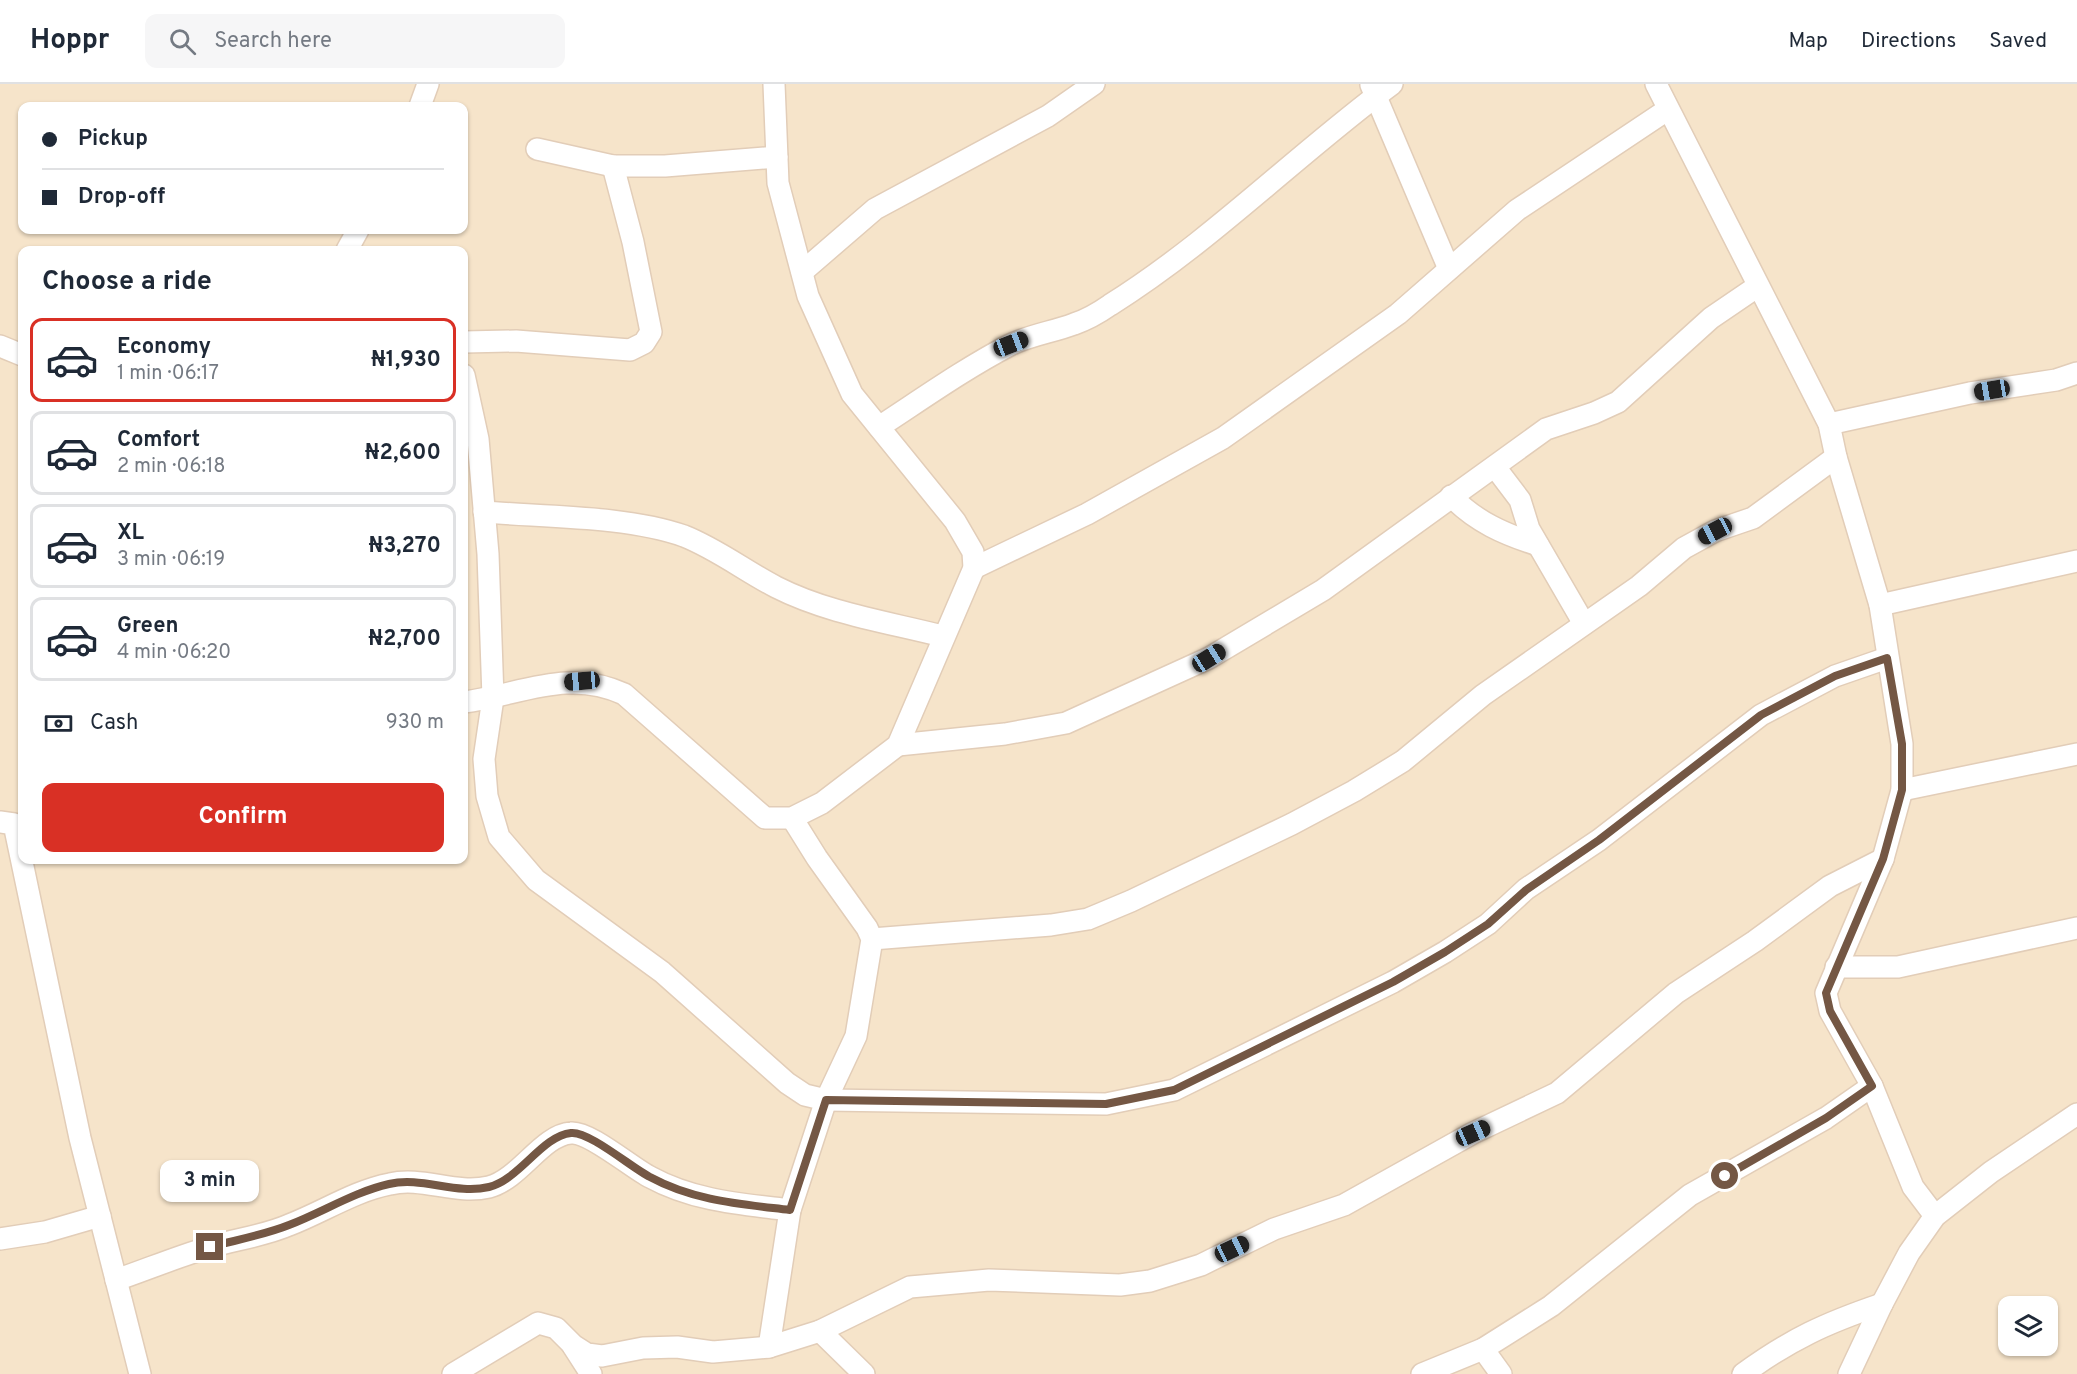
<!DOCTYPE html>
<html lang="en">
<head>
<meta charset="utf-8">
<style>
	:root { --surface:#fff; --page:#f6f6f7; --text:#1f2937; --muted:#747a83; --line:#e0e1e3; --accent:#d93025 }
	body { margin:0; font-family:Overpass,sans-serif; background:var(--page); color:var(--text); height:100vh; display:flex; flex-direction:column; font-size:22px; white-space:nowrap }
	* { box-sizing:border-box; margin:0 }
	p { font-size:20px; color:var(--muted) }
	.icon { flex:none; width:33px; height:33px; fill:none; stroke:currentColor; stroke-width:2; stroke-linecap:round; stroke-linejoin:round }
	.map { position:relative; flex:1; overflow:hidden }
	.side { position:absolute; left:18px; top:162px; width:450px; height:618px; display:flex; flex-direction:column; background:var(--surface); border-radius:12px; box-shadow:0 2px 4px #0004 }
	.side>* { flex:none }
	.top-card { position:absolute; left:18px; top:18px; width:450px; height:132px; border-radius:12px; box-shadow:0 2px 4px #0004; display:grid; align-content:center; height:132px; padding:0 24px; background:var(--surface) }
	.controls { position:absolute; left:1998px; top:1212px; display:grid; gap:12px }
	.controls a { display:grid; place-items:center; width:60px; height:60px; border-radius:12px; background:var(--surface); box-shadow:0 2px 4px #0004; font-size:30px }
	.end { position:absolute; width:27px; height:27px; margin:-14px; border:8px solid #745744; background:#fff; box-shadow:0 0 0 3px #fff }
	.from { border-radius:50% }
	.bubble { position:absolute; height:42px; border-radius:12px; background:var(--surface); box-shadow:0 2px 4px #0004; font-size:20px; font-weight:700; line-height:42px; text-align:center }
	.car { position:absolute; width:18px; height:36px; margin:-18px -9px; border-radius:8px; box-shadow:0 0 4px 2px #0007; background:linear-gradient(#222 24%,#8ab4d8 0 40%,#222 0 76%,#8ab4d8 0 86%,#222 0) }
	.top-card b { display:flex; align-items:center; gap:21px; height:57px; font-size:22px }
	.top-card b+b { border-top:2px solid var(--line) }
	.top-card i { width:15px; height:15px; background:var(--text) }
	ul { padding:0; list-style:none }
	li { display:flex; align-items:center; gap:18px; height:84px; margin:0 12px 9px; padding:0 12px; border:3px solid var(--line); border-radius:12px }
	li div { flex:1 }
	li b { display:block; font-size:22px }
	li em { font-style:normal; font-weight:700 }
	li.current { border-color:var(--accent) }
	li>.icon { width:54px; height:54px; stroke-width:1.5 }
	h2 { padding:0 24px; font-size:27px; line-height:72px }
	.pay { display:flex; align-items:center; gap:15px; height:66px; padding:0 24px; font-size:22px }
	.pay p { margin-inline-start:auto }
	.cta { display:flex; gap:12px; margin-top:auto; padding:12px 24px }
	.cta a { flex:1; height:69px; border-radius:12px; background:var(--accent); color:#fff; font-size:24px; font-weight:700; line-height:69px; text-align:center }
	header { display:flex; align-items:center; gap:36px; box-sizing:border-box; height:84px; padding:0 30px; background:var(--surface); border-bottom:2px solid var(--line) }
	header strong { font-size:28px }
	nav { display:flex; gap:33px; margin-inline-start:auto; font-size:21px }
	.search { width:420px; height:54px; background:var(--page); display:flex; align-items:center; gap:15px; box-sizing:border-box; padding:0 21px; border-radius:12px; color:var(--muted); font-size:22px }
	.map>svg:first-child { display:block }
</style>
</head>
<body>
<header>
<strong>Hoppr</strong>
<div class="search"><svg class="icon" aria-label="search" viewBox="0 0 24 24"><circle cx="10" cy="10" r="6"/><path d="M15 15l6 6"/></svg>Search here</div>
<nav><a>Map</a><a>Directions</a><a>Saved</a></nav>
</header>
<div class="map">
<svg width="2077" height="1290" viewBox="0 0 2077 1290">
	<rect width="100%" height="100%" fill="#fef2dc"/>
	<path fill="#f6e4ca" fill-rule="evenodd" d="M0,0H2077V1290H0ZM22,22H464V146H22ZM22,166H464V776H22ZM2008,1222H2048V1262H2008Z"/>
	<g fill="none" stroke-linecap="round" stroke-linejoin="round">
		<defs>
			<g id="street">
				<path d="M1656,0L1829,340L1836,373L1880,521L1902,660V706L1883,775L1826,909L1830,927L1872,1002L1913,1103L1935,1132"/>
				<path d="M1371,1L1449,185"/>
				<path d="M420,22L428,0"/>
				<path d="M537,65L613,82H665L777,73"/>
				<path d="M347,166L358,146"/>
				<path d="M802,188L875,125L1048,32L1094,0"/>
				<path d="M464,258L516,257L630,266L644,259L651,248L633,158L613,82"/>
				<path d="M0,262L22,271"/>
				<path d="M464,291L478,355L488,470L493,614L484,675L487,712L499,753L536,796L662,888L787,999L805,1011L826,1016L1106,1020L1174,1006L1393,898L1445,868L1488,840L1526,805L1599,756L1761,631L1835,592L1887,574"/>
				<path d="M1829,340L1970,309L2056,296L2077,289"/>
				<path d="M879,343C922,315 964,285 1010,261C1030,251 1053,248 1074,240C1086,236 1100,228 1110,221C1212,157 1296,71 1392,0"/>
				<path d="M1495,383L1520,416L1529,445L1583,538"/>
				<path d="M1451,412C1476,438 1504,450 1538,461"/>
				<path d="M484,428C545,433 628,432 684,452C717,465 745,487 776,503C827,529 887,538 942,552"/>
				<path d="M974,484L1087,430L1223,354L1398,230L1517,126L1667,26"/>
				<path d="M1880,521L2077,477"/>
				<path d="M464,618C520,611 568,584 624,610L765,734H792L822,719L898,661L974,484L973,468L955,437L852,310L808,212L778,99L774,0"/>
				<path d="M898,661L1005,650L1066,639L1209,574L1323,506L1546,345L1594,329L1618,318L1711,234L1758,202"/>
				<path d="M1902,706L2077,670"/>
				<path d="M0,738L14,740L80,1054L140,1290"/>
				<path d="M872,855L1051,841L1088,835L1131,817L1292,740L1354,707L1403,677L1483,611L1639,502L1684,464L1715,447L1753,434L1836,373"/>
				<path d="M1836,883H1898L2077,844"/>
				<path d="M0,1155L45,1148L100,1132"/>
				<path d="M116,1196C148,1185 179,1172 210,1163C236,1155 264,1152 289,1141C323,1128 354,1107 390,1100C422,1092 455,1111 489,1103C520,1095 542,1051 571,1049C589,1047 632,1084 650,1093C694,1117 741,1120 790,1126"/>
				<path d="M820,1247L864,1290"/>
				<path d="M573,1262L591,1290"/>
				<path d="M769,1263L790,1126L826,1016L856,952L872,855L867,844L817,774L792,734"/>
				<path d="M1483,1265L1501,1290"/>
				<path d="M453,1290L538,1239L556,1244L573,1261L587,1270L602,1272L643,1264L677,1263L713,1268L769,1263L820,1247L910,1203L989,1196L1120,1201L1150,1197L1201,1181L1274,1145L1344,1121L1473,1049L1557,1009L1676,909L1755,857L1830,802L1883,775"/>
				<path d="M1422,1290L1483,1265L1551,1222L1690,1111L1826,1034L1872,1002"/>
				<path d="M1743,1290C1791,1255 1826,1239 1882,1220"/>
				<path d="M1849,1290L1882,1220L1909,1169L1935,1132L1991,1088L2077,1030"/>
			</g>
		</defs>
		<use href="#street" stroke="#e2cdb8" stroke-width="24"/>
		<use href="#street" stroke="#fff" stroke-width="21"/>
	</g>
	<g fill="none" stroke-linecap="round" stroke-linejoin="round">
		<path stroke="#745744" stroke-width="8" d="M210,1163C236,1156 264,1151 289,1141C323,1128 354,1108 389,1100C422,1092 455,1111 489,1103C520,1095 542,1052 571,1049C589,1047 632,1084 650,1093C694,1117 741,1120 790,1126L826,1016L1106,1020L1174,1006L1393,898L1445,868L1488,840L1526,806L1599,756L1761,631L1835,592L1887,574L1902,660V706L1883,775L1826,909L1830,927L1872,1002L1826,1034L1725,1092"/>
	</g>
</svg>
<div class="controls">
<a><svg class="icon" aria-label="layers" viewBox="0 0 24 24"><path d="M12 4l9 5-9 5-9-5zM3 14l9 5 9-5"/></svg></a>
</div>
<i class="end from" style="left:1725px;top:1092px"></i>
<i class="end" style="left:210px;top:1163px"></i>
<div class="bubble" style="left:160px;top:1076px;width:99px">3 min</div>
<i class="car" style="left:1011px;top:260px;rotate:69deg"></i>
<i class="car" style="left:1992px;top:306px;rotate:261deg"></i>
<i class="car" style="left:1715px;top:447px;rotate:242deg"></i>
<i class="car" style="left:1209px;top:574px;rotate:58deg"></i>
<i class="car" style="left:582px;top:597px;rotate:265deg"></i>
<i class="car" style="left:1473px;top:1049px;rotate:66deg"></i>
<i class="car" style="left:1232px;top:1165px;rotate:65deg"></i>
<div class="top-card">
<b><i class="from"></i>Pickup</b>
<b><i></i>Drop-off</b>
</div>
<section class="side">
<h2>Choose a ride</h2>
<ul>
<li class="current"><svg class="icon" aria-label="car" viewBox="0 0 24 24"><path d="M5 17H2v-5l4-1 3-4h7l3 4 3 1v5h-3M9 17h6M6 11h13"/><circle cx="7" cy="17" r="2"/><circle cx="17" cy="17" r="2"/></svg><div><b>Economy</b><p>1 min · 06:17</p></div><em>₦1,930</em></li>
<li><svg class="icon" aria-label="car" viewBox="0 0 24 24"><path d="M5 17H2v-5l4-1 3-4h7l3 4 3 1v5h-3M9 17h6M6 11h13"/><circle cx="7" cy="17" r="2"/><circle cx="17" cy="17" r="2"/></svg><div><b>Comfort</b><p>2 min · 06:18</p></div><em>₦2,600</em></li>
<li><svg class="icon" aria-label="car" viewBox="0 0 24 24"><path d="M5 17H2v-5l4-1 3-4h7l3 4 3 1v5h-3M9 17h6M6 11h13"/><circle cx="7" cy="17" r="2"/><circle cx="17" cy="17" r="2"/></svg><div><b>XL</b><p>3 min · 06:19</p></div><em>₦3,270</em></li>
<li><svg class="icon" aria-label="car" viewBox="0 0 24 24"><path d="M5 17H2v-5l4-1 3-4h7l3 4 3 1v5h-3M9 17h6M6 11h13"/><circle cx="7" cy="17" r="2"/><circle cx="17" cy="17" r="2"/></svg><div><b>Green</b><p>4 min · 06:20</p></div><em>₦2,700</em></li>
</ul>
<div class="pay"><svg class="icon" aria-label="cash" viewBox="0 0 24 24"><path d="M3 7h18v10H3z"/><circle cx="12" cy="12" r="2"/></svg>Cash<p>930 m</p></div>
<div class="cta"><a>Confirm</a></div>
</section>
</div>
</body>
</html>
